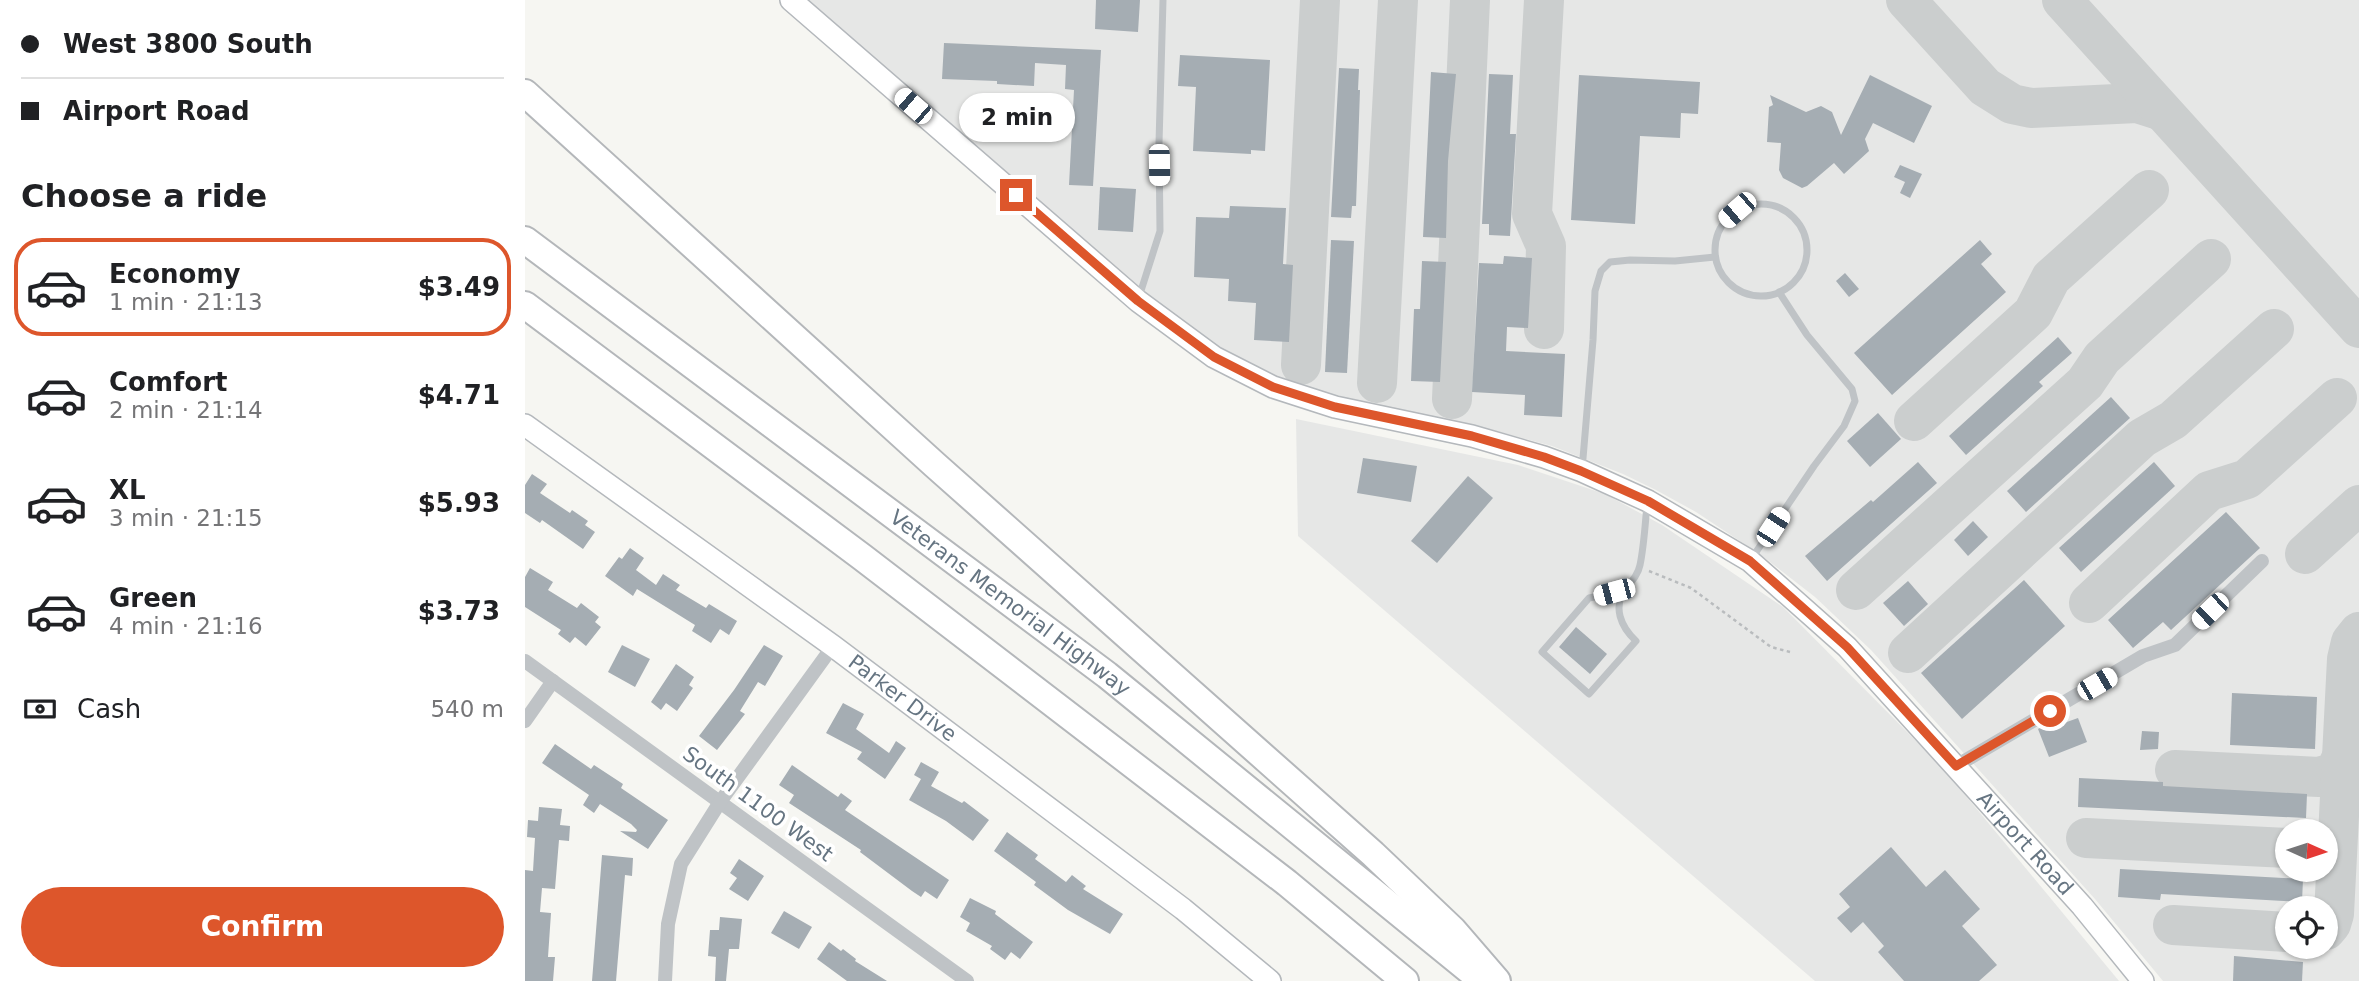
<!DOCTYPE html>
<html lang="en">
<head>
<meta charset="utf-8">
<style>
	:root { --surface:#fff; --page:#f2f2f2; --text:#202124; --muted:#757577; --line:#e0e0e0; --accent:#dd562b }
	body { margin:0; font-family:"DejaVu Sans",sans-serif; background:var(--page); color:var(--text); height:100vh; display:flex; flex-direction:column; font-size:26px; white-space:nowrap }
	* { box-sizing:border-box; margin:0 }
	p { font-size:23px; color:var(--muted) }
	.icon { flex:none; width:38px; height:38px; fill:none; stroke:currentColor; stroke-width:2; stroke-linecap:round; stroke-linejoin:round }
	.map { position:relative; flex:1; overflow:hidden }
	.panel { display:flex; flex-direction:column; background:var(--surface); width:525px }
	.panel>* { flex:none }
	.hud { display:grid; align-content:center; height:154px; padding:0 21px; background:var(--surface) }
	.needle { width:46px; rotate:93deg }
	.buttons { position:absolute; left:1750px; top:819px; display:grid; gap:14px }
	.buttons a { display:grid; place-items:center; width:63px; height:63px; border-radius:50%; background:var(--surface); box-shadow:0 2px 5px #0004; font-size:35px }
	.end { position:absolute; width:32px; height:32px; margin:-16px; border:9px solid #dd562b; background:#fff; box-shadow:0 0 0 4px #fff }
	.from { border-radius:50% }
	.bubble { position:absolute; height:49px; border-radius:24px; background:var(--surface); box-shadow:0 2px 5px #0004; font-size:23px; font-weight:800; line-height:49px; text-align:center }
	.car { position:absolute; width:21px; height:42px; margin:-21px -10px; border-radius:9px; box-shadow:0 0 5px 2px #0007; background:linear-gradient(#fff 24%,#345 0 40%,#fff 0 76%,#345 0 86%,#fff 0) }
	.hud b { display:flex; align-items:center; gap:24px; height:66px; font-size:26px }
	.hud b+b { border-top:2px solid var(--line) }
	.hud i { width:18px; height:18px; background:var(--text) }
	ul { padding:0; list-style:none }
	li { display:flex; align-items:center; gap:21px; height:98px; margin:0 14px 10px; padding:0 7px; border:4px solid transparent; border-radius:28px }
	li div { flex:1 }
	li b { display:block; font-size:26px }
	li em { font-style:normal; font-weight:800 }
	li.selected { border-color:var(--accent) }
	li>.icon { width:63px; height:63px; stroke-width:1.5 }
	h2 { padding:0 21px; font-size:32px; line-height:84px }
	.pay { display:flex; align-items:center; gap:18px; height:77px; padding:0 21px; font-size:26px }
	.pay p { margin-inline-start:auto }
	.cta { display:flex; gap:14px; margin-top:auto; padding:14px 21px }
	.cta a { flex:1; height:80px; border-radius:42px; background:var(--accent); color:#fff; font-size:28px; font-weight:800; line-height:80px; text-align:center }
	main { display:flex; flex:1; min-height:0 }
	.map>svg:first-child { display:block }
</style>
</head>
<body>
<main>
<section class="panel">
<div class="hud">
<b><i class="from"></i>West 3800 South</b>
<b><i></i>Airport Road</b>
</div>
<h2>Choose a ride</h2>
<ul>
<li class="selected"><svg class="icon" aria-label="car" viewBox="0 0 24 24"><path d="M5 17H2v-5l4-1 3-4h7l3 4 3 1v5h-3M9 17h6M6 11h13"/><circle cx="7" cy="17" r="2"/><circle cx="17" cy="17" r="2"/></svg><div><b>Economy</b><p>1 min · 21:13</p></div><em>$3.49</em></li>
<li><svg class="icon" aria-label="car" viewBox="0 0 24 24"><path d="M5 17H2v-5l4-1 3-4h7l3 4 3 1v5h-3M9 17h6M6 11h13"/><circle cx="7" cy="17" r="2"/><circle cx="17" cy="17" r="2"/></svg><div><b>Comfort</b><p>2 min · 21:14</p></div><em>$4.71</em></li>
<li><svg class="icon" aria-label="car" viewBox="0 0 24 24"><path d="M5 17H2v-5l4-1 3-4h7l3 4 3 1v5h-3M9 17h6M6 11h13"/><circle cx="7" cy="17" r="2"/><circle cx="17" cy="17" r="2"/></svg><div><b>XL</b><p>3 min · 21:15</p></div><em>$5.93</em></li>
<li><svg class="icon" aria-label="car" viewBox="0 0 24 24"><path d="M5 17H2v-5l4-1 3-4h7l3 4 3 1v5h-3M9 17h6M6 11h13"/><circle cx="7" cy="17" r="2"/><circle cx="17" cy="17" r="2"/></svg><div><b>Green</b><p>4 min · 21:16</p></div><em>$3.73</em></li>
</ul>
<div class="pay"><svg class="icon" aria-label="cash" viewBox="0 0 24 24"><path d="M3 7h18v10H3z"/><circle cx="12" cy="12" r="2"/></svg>Cash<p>540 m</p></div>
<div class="cta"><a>Confirm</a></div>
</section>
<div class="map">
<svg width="1834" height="981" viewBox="0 0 1834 981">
	<rect width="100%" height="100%" fill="#f6f6f2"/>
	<g fill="#e6e7e6" fill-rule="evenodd">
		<path d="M282,0H1834V981H1638L1570,899L1346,650L1290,597L1236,555L1171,512L1131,490L1098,474L1027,446L953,426L805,395L757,380L705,355L665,329L554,238ZM1762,831H1801V870H1762ZM1762,908H1801V947H1762Z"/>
		<path d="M771,419L993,465L1080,494L1137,525L1258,607L1417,767L1594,981H1290L773,536Z"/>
	</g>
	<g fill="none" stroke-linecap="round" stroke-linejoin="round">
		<g stroke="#cbcece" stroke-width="40">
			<path d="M1381,0L1460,87L1487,104L1506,108L1612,103L1637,111"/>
			<path d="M1537,0L1834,328"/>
			<path d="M1019,329L1021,246L1007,214L1019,0"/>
			<path d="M776,365L795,0"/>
			<path d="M852,383L873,0"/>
			<path d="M927,399L945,0"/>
			<path d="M1389,421L1508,313L1526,278L1624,190"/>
			<path d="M1780,554L1834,505"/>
			<path d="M1331,590L1560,383L1577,358L1686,259"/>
			<path d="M1564,603L1684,491L1722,479L1812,398"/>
			<path d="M1383,653L1617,438L1648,420L1749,329"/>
			<path d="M1650,770L1794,777L1810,772L1817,757"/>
			<path d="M1561,838L1762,848"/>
			<path d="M1648,925L1762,932"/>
			<path d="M1801,930L1806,924L1809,914L1822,659L1826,642L1834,632"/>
		</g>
	</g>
	<g fill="#a5adb3">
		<path d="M571,0H615L613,32L570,29Z"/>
		<path d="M419,43L576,50L568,186L544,185L549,90L540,89L541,65L510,63L509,86L472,84V81L417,79Z"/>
		<path d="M655,55L745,60L740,151L726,150V154L668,151L671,87L653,86Z"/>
		<path d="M814,68L834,69L833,90H835L831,206H827L826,218L806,217Z"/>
		<path d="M906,72L931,74L923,161L921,238L898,237Z"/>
		<path d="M964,74L988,75L985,134H991L985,236L964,235V224H957Z"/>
		<path d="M1054,75L1175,82L1173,114L1156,113L1155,138L1115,136L1110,224L1046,220Z"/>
		<path d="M1345,75L1407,106L1389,143L1348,123L1340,139L1344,151L1319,174L1309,163L1282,186L1277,188L1258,178L1254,170L1256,143L1242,142L1244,107L1248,105L1245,95L1281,112L1296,106L1307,112L1316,135Z"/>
		<path d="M1375,165L1397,174L1385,198L1375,193L1380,182L1369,177Z"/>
		<path d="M575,187L611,189L608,232L573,230Z"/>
		<path d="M705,206L761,208L758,264L768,265L764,342L729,340L731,303L703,301L704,279L669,277L671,217L704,218Z"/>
		<path d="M806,240L829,241L822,373L800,372Z"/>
		<path d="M1455,240L1467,254L1456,264L1481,292L1367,395L1329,353Z"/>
		<path d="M979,256L1007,258L1003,328L982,327L981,351L1040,354L1037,417L999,415L1000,395L947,392L954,263L978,264Z"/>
		<path d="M897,261L921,262L915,382L886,381L889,309H895Z"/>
		<path d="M1320,273L1334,289L1324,297L1311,281Z"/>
		<path d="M1533,337L1547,353L1514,382L1518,386L1441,455L1424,436Z"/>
		<path d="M1586,397L1605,418L1501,512L1482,491Z"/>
		<path d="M1353,413L1376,439L1345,467L1322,441Z"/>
		<path d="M838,458L892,466L886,502L832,493Z"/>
		<path d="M1393,462L1412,483L1302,581L1280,556L1346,500L1348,502Z"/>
		<path d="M1629,462L1650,486L1556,572L1534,548Z"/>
		<path d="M7,474L22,484L15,493L45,513L47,510L63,521L60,525L70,532L58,549L17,520L15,523L0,513V485Z"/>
		<path d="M943,476L968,498L912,563L886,541Z"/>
		<path d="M1701,512L1735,548L1646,630L1638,622L1608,648L1583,620Z"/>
		<path d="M1448,521L1463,537L1443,556L1429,540Z"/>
		<path d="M105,548L119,558L111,570L131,585L138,574L155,585L151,590L181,608L184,604L212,621L204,635L195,629L186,643L167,631L170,625L112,589L108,596L80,576L94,557L97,559Z"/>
		<path d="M5,568L28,582L23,590L52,608L56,603L74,617L70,622L76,627L61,646L50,637L45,643L33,634L36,630L0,607V577Z"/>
		<path d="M1499,580L1540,626L1437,719L1396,673Z"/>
		<path d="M1383,581L1403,604L1379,626L1358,603Z"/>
		<path d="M1051,627L1082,654L1065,674L1034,647Z"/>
		<path d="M97,645L125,659L110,687L83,672Z"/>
		<path d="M239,645L258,656L240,686L233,682L215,711L220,714L192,750L174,736L209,690Z"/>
		<path d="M151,664L169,677L164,685L168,688L152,711L141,703L136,710L126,702Z"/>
		<path d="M1707,693L1792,697L1790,749L1705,745Z"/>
		<path d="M318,703L339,714L331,729L364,753L371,741L381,748L360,779L332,759L337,752L301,733Z"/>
		<path d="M1536,715L1539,723L1553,718L1562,742L1524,757L1513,729Z"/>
		<path d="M1617,731L1634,732L1633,749L1615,750Z"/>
		<path d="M30,744L66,769L69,765L98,784L96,788L143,820L123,849L95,831L111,832L112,830L106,824L75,804L69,813L58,805L64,795L17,763Z"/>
		<path d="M396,762L414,772L406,786L437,803L439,801L464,820L448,841L421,821L384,800L396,779L389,775Z"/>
		<path d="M267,765L313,797L316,793L327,801L320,810L424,880L412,899L400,891L396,897L387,891L335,852L336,850L264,803L269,795L254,785Z"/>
		<path d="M1554,778L1638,782V786L1782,794L1781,818L1553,807Z"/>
		<path d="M14,807L37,809L35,825L45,826L44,841L34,840L30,889L17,888L15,912L26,913L23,957H30L28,981H0V870L8,871L10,838L2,837L3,820L13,821Z"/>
		<path d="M482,832L513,855L510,859L541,882L547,875L561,886L558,889L598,914L585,934L543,910L509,885L511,882L469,851Z"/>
		<path d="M1366,847L1401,887L1420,870L1455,909L1437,926L1472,965L1454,981H1379L1353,952L1359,946L1338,922L1326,933L1312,918L1325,907L1314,894Z"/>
		<path d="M77,855L108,858L107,876L100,875L91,981H67Z"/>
		<path d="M214,859L239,876L223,901L204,889L212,878L205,873Z"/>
		<path d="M1595,869L1778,879L1777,902L1636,894L1635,900L1593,897Z"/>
		<path d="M445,898L471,911L470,914L508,942L495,959L486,952L480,960L465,949L467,946L441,931L445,923L435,917Z"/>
		<path d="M259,911L287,927L274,949L246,933Z"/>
		<path d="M195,917L217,919L214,949H204L201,981H190L191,957L183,956L185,930H194Z"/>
		<path d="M304,942L316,951L318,949L331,959L330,961L362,981H322L292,959Z"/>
		<path d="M1709,956L1778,962L1777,981H1708Z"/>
	</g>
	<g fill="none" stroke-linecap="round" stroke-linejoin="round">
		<defs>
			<g id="secondary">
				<path id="s1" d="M266,0L613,301L689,357L748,387L810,407L947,436L1019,457L1057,471L1123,501L1225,561L1322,647L1557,906L1618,981"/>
				<path id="s2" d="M0,425L308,646L658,909L745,981"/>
			</g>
			<g id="highway">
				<path d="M0,93L410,465L848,854L928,930L972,981"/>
				<path id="s3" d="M0,240L582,675L954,978"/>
				<path d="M0,305L337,557L762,883L880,981"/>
			</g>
		</defs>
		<use href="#secondary" stroke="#b4b8bc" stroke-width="24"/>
		<use href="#highway" stroke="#b4b7ba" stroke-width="30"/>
		<path stroke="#b9bcbe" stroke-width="2.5" stroke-dasharray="3.5 3.5" stroke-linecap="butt" d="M1124,571L1166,588L1246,647L1265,652"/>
		<g stroke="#bfc3c6" stroke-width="7">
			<circle cx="1236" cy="250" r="46"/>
			<path d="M614,297L635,231L634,143L638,0"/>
			<path d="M1057,470L1068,340L1070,291L1076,271L1085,262L1105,260L1150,261L1190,257"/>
			<path d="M1227,558L1289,466L1319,426L1330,401L1327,389L1282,335L1254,292"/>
			<path d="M1099,591L1064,598L1017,652L1064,694L1111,641C1096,627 1087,607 1101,588C1107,581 1113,575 1115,565C1119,546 1120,525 1122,505"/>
		</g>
		<g stroke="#bfc3c6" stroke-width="14">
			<path d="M0,661L442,981"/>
			<path d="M0,721L28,681"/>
			<path d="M1431,766L1618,656L1650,645L1737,561"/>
			<path d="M140,981L143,924L156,864L195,802L308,646"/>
		</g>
		<use href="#secondary" stroke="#fff" stroke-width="21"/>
		<use href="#highway" stroke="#fff" stroke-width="26"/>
	</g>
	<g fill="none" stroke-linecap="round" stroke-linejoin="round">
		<path stroke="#dd562b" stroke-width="9" d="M491,195L613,301L689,357L748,387L810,407L947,436L1019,457L1056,471L1123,501L1225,561L1322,647L1431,766L1525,711"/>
	</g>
	<g text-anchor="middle" stroke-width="7" stroke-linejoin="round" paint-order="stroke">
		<g font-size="21" fill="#667582" stroke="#fff">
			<text dy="7" stroke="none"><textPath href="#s3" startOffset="606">Veterans Memorial Highway</textPath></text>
			<text dy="7" stroke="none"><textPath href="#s2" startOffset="466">Parker Drive</textPath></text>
			<text transform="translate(233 804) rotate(36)" y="7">South 1100 West</text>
			<text dy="7" stroke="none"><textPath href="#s1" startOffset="1526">Airport Road</textPath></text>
		</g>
	</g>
</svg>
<div class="buttons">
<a><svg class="needle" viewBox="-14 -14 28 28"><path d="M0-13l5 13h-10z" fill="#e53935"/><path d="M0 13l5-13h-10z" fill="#757577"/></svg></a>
<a><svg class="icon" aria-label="locate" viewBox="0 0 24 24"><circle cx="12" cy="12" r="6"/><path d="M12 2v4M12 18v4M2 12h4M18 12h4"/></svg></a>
</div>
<i class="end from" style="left:1525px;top:711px"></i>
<i class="end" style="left:491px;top:195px"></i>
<div class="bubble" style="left:434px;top:93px;width:116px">2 min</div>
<i class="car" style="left:388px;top:106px;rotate:311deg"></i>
<i class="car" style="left:634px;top:165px;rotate:179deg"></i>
<i class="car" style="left:1212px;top:210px;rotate:229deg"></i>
<i class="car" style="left:1248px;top:527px;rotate:33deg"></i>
<i class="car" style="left:1089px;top:592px;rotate:255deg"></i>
<i class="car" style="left:1685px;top:611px;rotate:226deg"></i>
<i class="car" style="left:1572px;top:684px;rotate:60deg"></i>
</div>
</main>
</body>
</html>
